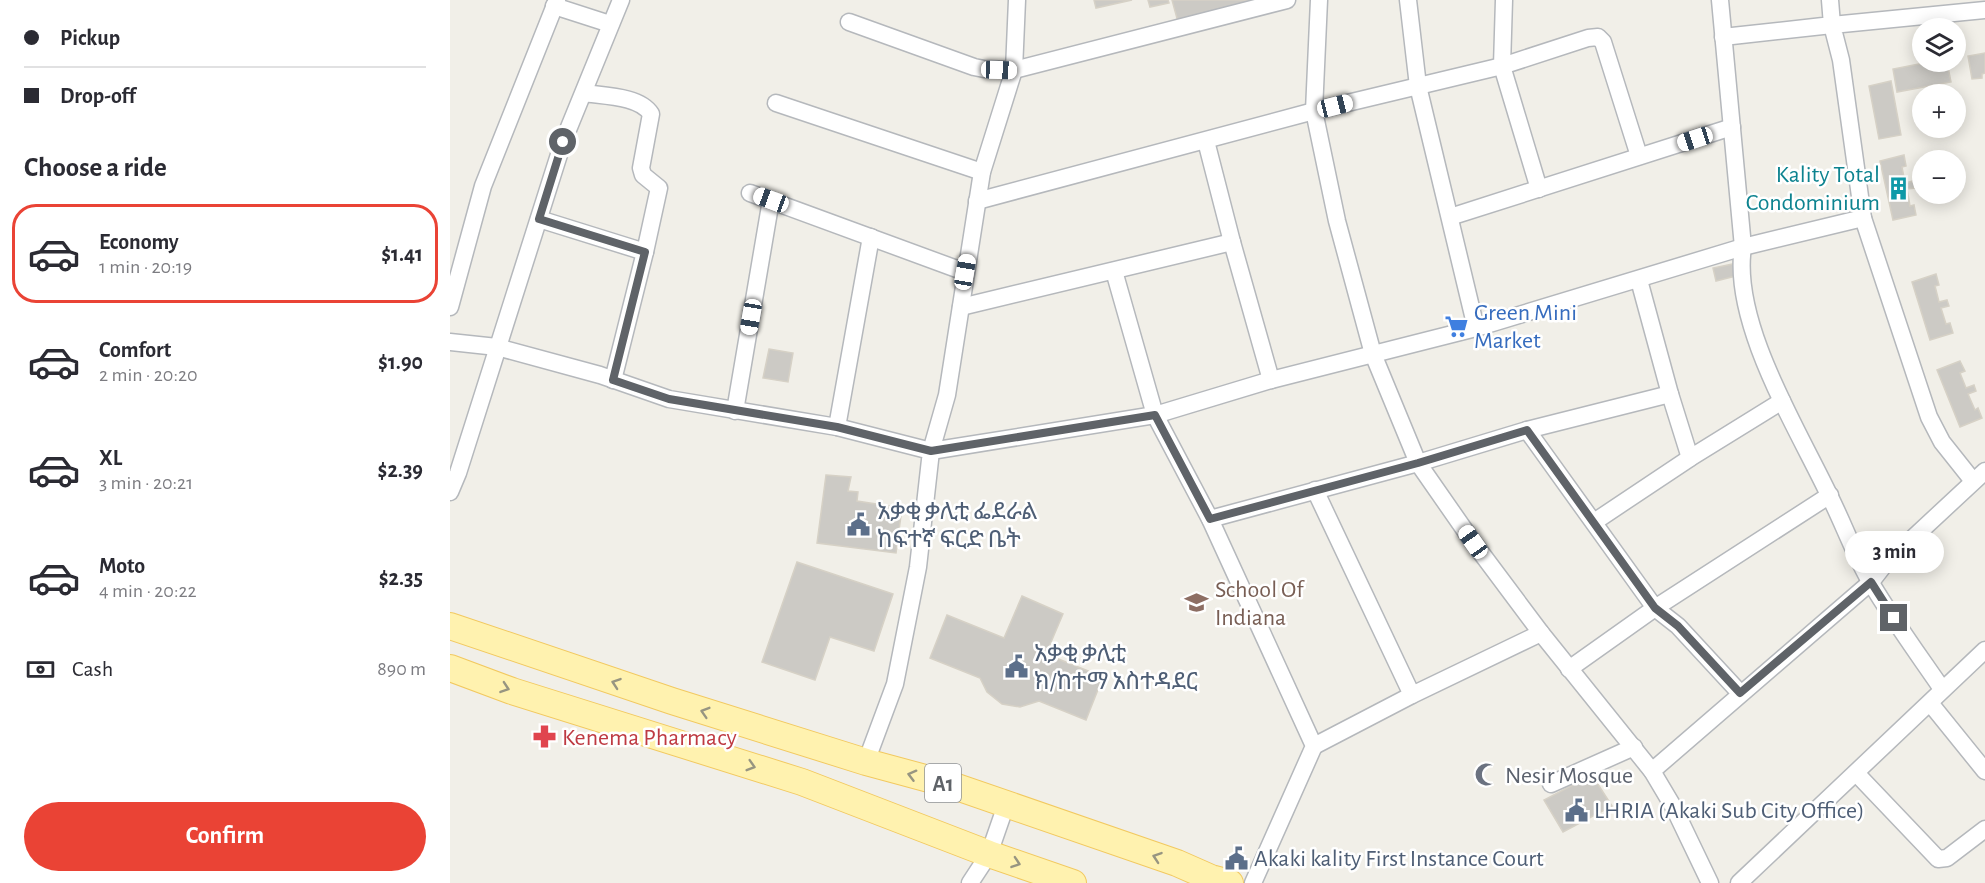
<!DOCTYPE html>
<html lang="en">
<head>
<meta charset="utf-8">
<style>
	:root { --surface:#fff; --page:#f7f7f7; --text:#2b2b33; --muted:#7c7c81; --line:#e1e1e2; --accent:#ea4335 }
	body { margin:0; font-family:"Alegreya Sans","Noto Sans Ethiopic",sans-serif; background:var(--page); color:var(--text); height:100vh; display:flex; flex-direction:column; font-size:22px; white-space:nowrap }
	* { box-sizing:border-box; margin:0 }
	p { font-size:20px; color:var(--muted) }
	.icon { flex:none; width:33px; height:33px; fill:none; stroke:currentColor; stroke-width:2; stroke-linecap:round; stroke-linejoin:round }
	.map { position:relative; flex:1; overflow:hidden }
	.side { display:flex; flex-direction:column; background:var(--surface); width:450px }
	.side>* { flex:none }
	.hud { display:grid; align-content:center; height:132px; padding:0 24px; background:var(--surface) }
	.controls { position:absolute; left:1462px; top:18px; display:grid; gap:12px }
	.controls a { display:grid; place-items:center; width:54px; height:54px; border-radius:50%; background:var(--surface); box-shadow:0 3px 15px #0003; font-size:30px }
	.end { position:absolute; width:27px; height:27px; margin:-14px; border:8px solid #5f6368; background:#fff; box-shadow:0 0 0 3px #fff }
	.from { border-radius:50% }
	.bubble { position:absolute; height:42px; border-radius:21px; background:var(--surface); box-shadow:0 3px 15px #0003; font-size:20px; font-weight:600; line-height:42px; text-align:center }
	.car { position:absolute; width:18px; height:36px; margin:-18px -9px; border-radius:8px; box-shadow:0 0 4px 2px #0007; background:linear-gradient(#fff 24%,#345 0 40%,#fff 0 76%,#345 0 86%,#fff 0) }
	.hud b { display:flex; align-items:center; gap:21px; height:57px; font-size:22px }
	.hud b+b { border-top:2px solid var(--line) }
	.hud i { width:15px; height:15px; background:var(--text) }
	ul { padding:0; list-style:none }
	li { display:flex; align-items:center; gap:18px; height:99px; margin:0 12px 9px; padding:0 12px; border:3px solid transparent; border-radius:24px }
	li div { flex:1 }
	li b { display:block; font-size:22px }
	li em { font-style:normal; font-weight:600 }
	li.selected { border-color:var(--accent) }
	li>.icon { width:54px; height:54px; stroke-width:1.5 }
	h2 { padding:0 24px; font-size:27px; line-height:72px }
	.pay { display:flex; align-items:center; gap:15px; height:66px; padding:0 24px; font-size:22px }
	.pay p { margin-inline-start:auto }
	.action { display:flex; gap:12px; margin-top:auto; padding:12px 24px }
	.action a { flex:1; height:69px; border-radius:36px; background:var(--accent); color:#fff; font-size:24px; font-weight:600; line-height:69px; text-align:center }
	main { display:flex; flex:1; min-height:0 }
	.map>svg:first-child { display:block }
</style>
</head>
<body>
<main>
<section class="side">
<div class="hud">
<b><i class="from"></i>Pickup</b>
<b><i></i>Drop-off</b>
</div>
<h2>Choose a ride</h2>
<ul>
<li class="selected"><svg class="icon" aria-label="car" viewBox="0 0 24 24"><path d="M5 17H2v-5l4-1 3-4h7l3 4 3 1v5h-3M9 17h6M6 11h13"/><circle cx="7" cy="17" r="2"/><circle cx="17" cy="17" r="2"/></svg><div><b>Economy</b><p>1 min · 20:19</p></div><em>$1.41</em></li>
<li><svg class="icon" aria-label="car" viewBox="0 0 24 24"><path d="M5 17H2v-5l4-1 3-4h7l3 4 3 1v5h-3M9 17h6M6 11h13"/><circle cx="7" cy="17" r="2"/><circle cx="17" cy="17" r="2"/></svg><div><b>Comfort</b><p>2 min · 20:20</p></div><em>$1.90</em></li>
<li><svg class="icon" aria-label="car" viewBox="0 0 24 24"><path d="M5 17H2v-5l4-1 3-4h7l3 4 3 1v5h-3M9 17h6M6 11h13"/><circle cx="7" cy="17" r="2"/><circle cx="17" cy="17" r="2"/></svg><div><b>XL</b><p>3 min · 20:21</p></div><em>$2.39</em></li>
<li><svg class="icon" aria-label="car" viewBox="0 0 24 24"><path d="M5 17H2v-5l4-1 3-4h7l3 4 3 1v5h-3M9 17h6M6 11h13"/><circle cx="7" cy="17" r="2"/><circle cx="17" cy="17" r="2"/></svg><div><b>Moto</b><p>4 min · 20:22</p></div><em>$2.35</em></li>
</ul>
<div class="pay"><svg class="icon" aria-label="cash" viewBox="0 0 24 24"><path d="M3 7h18v10H3z"/><circle cx="12" cy="12" r="2"/></svg>Cash<p>890 m</p></div>
<div class="action"><a>Confirm</a></div>
</section>
<div class="map">
<svg width="1535" height="883" viewBox="0 0 1535 883">
	<rect width="100%" height="100%" fill="#f1efe8"/>
	<g fill="#cccac5" stroke="#d6d1c6" stroke-width="1.5">
		<path d="M644,0H682L646,8Z"/>
		<path d="M698,0H718L719,3L700,7Z"/>
		<path d="M722,0H800L801,3L728,22Z"/>
		<path d="M1535,53V73L1532,74V78L1522,79L1518,56Z"/>
		<path d="M1479,62H1497L1501,82L1447,92L1443,69Z"/>
		<path d="M1441,81L1451,135L1429,139L1419,86Z"/>
		<path d="M1454,155L1456,166L1452,167L1455,183L1463,181L1465,188L1457,189L1460,206L1464,205L1466,215L1443,220L1430,161Z"/>
		<path d="M1283,264L1286,276L1266,281L1263,268Z"/>
		<path d="M1486,274L1489,285L1485,286L1489,302L1497,300L1499,306L1491,308L1496,324L1500,323L1503,333L1480,340L1462,282Z"/>
		<path d="M319,349L343,353L338,382L313,378Z"/>
		<path d="M1510,361L1515,371L1510,373L1516,388L1524,385L1526,391L1518,394L1525,410L1528,408L1532,418L1510,427L1487,370Z"/>
		<path d="M376,475L401,477L398,491L408,492L407,501L452,508L446,553L367,543Z"/>
		<path d="M347,562L443,594L424,651L380,637L365,680L312,662Z"/>
		<path d="M572,596L613,614L596,654L653,677L636,720L589,701L570,707L552,704L537,692L530,678L480,658L497,615L554,638Z"/>
		<path d="M1142,775L1162,806L1113,832L1094,800Z"/>
	</g>
	<g fill="none" stroke-linecap="round" stroke-linejoin="round">
		<defs>
			<g id="minor">
				<path d="M567,0L564,70L532,172L497,395L481,451L705,415L664,271"/>
				<path d="M869,0L864,111L887,221L923,354L968,463L1023,542L1091,633L1202,771L1224,808L1260,883"/>
				<path d="M958,0L968,86L1026,328"/>
				<path d="M1270,0L1293,247C1281,323 1348,429 1380,497C1394,525 1405,556 1421,583C1443,620 1468,654 1492,689"/>
				<path d="M104,6L160,24"/>
				<path d="M399,22L524,67L534,69L564,70L837,0"/>
				<path d="M1273,37L1382,25L1380,0"/>
				<path d="M134,93C154,96 190,96 201,114L191,168L193,175L209,188L195,252L163,380"/>
				<path d="M326,103L532,172"/>
				<path d="M756,141L782,242L821,380"/>
				<path d="M1089,189L1052,66L1138,38L1148,37L1153,42L1189,156"/>
				<path d="M300,193L515,272"/>
				<path d="M527,201L864,111L1052,66L1054,0"/>
				<path d="M1000,217L1282,127"/>
				<path d="M1413,218L1391,60L1382,25L1535,10"/>
				<path d="M89,219L195,252"/>
				<path d="M0,307L33,186L107,0"/>
				<path d="M511,307L782,242"/>
				<path d="M0,342L47,347L150,375L219,399L387,427L481,451L468,567L445,684L416,762"/>
				<path d="M1220,394L1240,458"/>
				<path d="M285,411L321,200"/>
				<path d="M387,427L421,237"/>
				<path d="M1077,430L1205,608L1228,626L1290,693"/>
				<path d="M865,490L962,695"/>
				<path d="M0,492L8,473L113,142L171,0"/>
				<path d="M760,519L968,463L1077,430L1220,394L1189,280"/>
				<path d="M1144,522L1240,458L1332,401"/>
				<path d="M1119,669L1205,608L1380,495"/>
				<path d="M1480,703L1535,771"/>
				<path d="M864,746L962,695L1091,633"/>
				<path d="M1202,771L1421,582L1435,564L1535,471"/>
				<path d="M1406,773L1488,859L1497,858L1535,829"/>
				<path d="M1101,784L1184,747"/>
				<path d="M520,883L539,854L556,805"/>
				<path d="M803,883L864,746L760,519L705,415L821,380L1026,328L1293,247L1413,218L1479,417L1492,442L1523,481"/>
				<path d="M1289,883L1535,650"/>
			</g>
			<g id="primary">
				<path d="M0,626L222,701L416,762L501,785L727,863L761,878L780,883"/>
				<path d="M0,668L62,691L352,782L539,854L623,883"/>
			</g>
		</defs>
		<use href="#minor" stroke="#b5b8bc" stroke-width="19"/>
		<use href="#primary" stroke="#f2c960" stroke-width="28"/>
		<use href="#minor" stroke="#fff" stroke-width="16"/>
		<use href="#primary" stroke="#fff2af" stroke-width="26"/>
	</g>
	<defs><path id="oneway-chevron" d="M-2-3.5L2.5 0L-2 3.5" fill="none" stroke-width="1.6" stroke-linecap="round" stroke-linejoin="round" transform="scale(1.5)"/></defs>
	<g stroke="#979581">
		<use href="#oneway-chevron" transform="translate(166 683) rotate(-161)"/>
		<use href="#oneway-chevron" transform="translate(55 688) rotate(19)"/>
		<use href="#oneway-chevron" transform="translate(255 712) rotate(-163)"/>
		<use href="#oneway-chevron" transform="translate(301 766) rotate(17)"/>
		<use href="#oneway-chevron" transform="translate(462 775) rotate(-165)"/>
		<use href="#oneway-chevron" transform="translate(707 857) rotate(-161)"/>
		<use href="#oneway-chevron" transform="translate(566 863) rotate(19)"/>
	</g>
	<g fill="none" stroke-linecap="round" stroke-linejoin="round">
		<path stroke="#5f6368" stroke-width="8" d="M113,142L89,219L195,252L163,380L219,399L387,427L481,451L705,415L760,519L968,463L1077,430L1205,608L1228,626L1290,693L1421,582L1444,618"/>
	</g>
	<defs>
		<symbol id="building-bare" viewBox="-9 -9 18 18"><path d="M-4-6H4V6H1V3H-1V6H-4ZM-2.5-4.3h1.7v1.8h-1.7ZM.8-4.3h1.7v1.8H.8ZM-2.5-1h1.7V.8h-1.7ZM.8-1h1.7V.8H.8Z" fill="#0f9aa8" stroke="#fff" stroke-width="2.5" paint-order="stroke"/></symbol>
		<symbol id="supermarket-bare" viewBox="-9 -9 18 18"><path d="M-6-5.5h2.5l.6 2H6L4.5 2H-2.5L-4.4-4H-6ZM-1.5 3.2a1.3 1.3 0 1 0 .1 0ZM3 3.2a1.3 1.3 0 1 0 .1 0Z" fill="#3f7fe0" stroke="#fff" stroke-width="2.5" paint-order="stroke"/></symbol>
		<symbol id="civic-bare" viewBox="-9 -9 18 18"><path d="M-.6-6.5H3V-4.5H.6V-3L4-1V1h2V6H-6V1h2V-1L-.6-3ZM-1.2 2.5V6h2.4V2.5Z" fill="#5c6f8a" stroke="#fff" stroke-width="2.5" paint-order="stroke"/></symbol>
		<symbol id="school-bare" viewBox="-9 -9 18 18"><path d="M0-5L7-2L0 1L-7-2ZM-4 1L0 2.5L4 1V4Q0 6-4 4Z" fill="#8d6e63" stroke="#fff" stroke-width="2.5" paint-order="stroke"/></symbol>
		<symbol id="pharmacy-bare" viewBox="-9 -9 18 18"><path d="M-2-6h4v4h4v4h-4v4h-4v-4h-4v-4h4Z" fill="#e0444e" stroke="#fff" stroke-width="2.5" paint-order="stroke"/></symbol>
		<symbol id="mosque-bare" viewBox="-9 -9 18 18"><path d="M3.5-4.9A6 6 0 1 0 3.5 4.9A5 5 0 1 1 3.5-4.9Z" fill="#6b7280" stroke="#fff" stroke-width="2.5" paint-order="stroke"/></symbol>
	</defs>
	<g fill-rule="evenodd">
		<use href="#building-bare" x="1432" y="172" width="33" height="33"/>
		<use href="#supermarket-bare" x="990" y="310" width="33" height="33"/>
		<use href="#civic-bare" x="392" y="508" width="33" height="33"/>
		<use href="#school-bare" x="730" y="586" width="33" height="33"/>
		<use href="#civic-bare" x="550" y="650" width="33" height="33"/>
		<use href="#pharmacy-bare" x="78" y="720" width="33" height="33"/>
		<use href="#mosque-bare" x="1020" y="758" width="33" height="33"/>
		<use href="#civic-bare" x="1110" y="794" width="33" height="33"/>
		<use href="#civic-bare" x="770" y="842" width="33" height="33"/>
	</g>
	<g text-anchor="middle" stroke-width="5" stroke-linejoin="round" paint-order="stroke">
		<rect fill="#fff" stroke="#8f9295" stroke-width="1.5" x="475" y="764" width="36" height="38" rx="4.5"/>
		<g font-size="22" font-weight="bold" fill="#5f6368">
			<text x="493" y="791">A1</text>
		</g>
		<g font-size="24" fill="#0d838f" stroke="#fff" text-anchor="end">
			<text x="1430" y="182">Kality Total<tspan x="1430" dy="28">Condominium</tspan></text>
		</g>
		<g font-size="24" fill="#366cbe" stroke="#fff" text-anchor="start">
			<text x="1024" y="320">Green Mini<tspan x="1024" dy="28">Market</tspan></text>
		</g>
		<g font-size="24" fill="#4e5e75" stroke="#fff" text-anchor="start">
			<text x="427" y="519">አቃቂ ቃሊቲ ፌደራል<tspan x="427" dy="28">ከፍተኛ ፍርድ ቤት</tspan></text>
			<text x="584" y="661">አቃቂ ቃሊቲ<tspan x="584" dy="28">ክ/ከተማ አስተዳደር</tspan></text>
			<text x="1144" y="818">LHRIA (Akaki Sub City Office)</text>
			<text x="804" y="866">Akaki kality First Instance Court</text>
		</g>
		<g font-size="24" fill="#785e54" stroke="#fff" text-anchor="start">
			<text x="765" y="597">School Of<tspan x="765" dy="28">Indiana</tspan></text>
		</g>
		<g font-size="24" fill="#be3a42" stroke="#fff" text-anchor="start">
			<text x="112" y="745">Kenema Pharmacy</text>
		</g>
		<g font-size="24" fill="#5b616d" stroke="#fff" text-anchor="start">
			<text x="1055" y="783">Nesir Mosque</text>
		</g>
	</g>
</svg>
<div class="controls">
<a><svg class="icon" aria-label="layers" viewBox="0 0 24 24"><path d="M12 4l9 5-9 5-9-5zM3 14l9 5 9-5"/></svg></a>
<a>+</a>
<a>−</a>
</div>
<i class="end from" style="left:113px;top:142px"></i>
<i class="end" style="left:1444px;top:618px"></i>
<div class="bubble" style="left:1395px;top:531px;width:99px">3 min</div>
<i class="car" style="left:549px;top:70px;rotate:92deg"></i>
<i class="car" style="left:885px;top:106px;rotate:76deg"></i>
<i class="car" style="left:1245px;top:139px;rotate:252deg"></i>
<i class="car" style="left:321px;top:200px;rotate:290deg"></i>
<i class="car" style="left:515px;top:272px;rotate:10deg"></i>
<i class="car" style="left:301px;top:317px;rotate:190deg"></i>
<i class="car" style="left:1023px;top:542px;rotate:325deg"></i>
</div>
</main>
</body>
</html>
